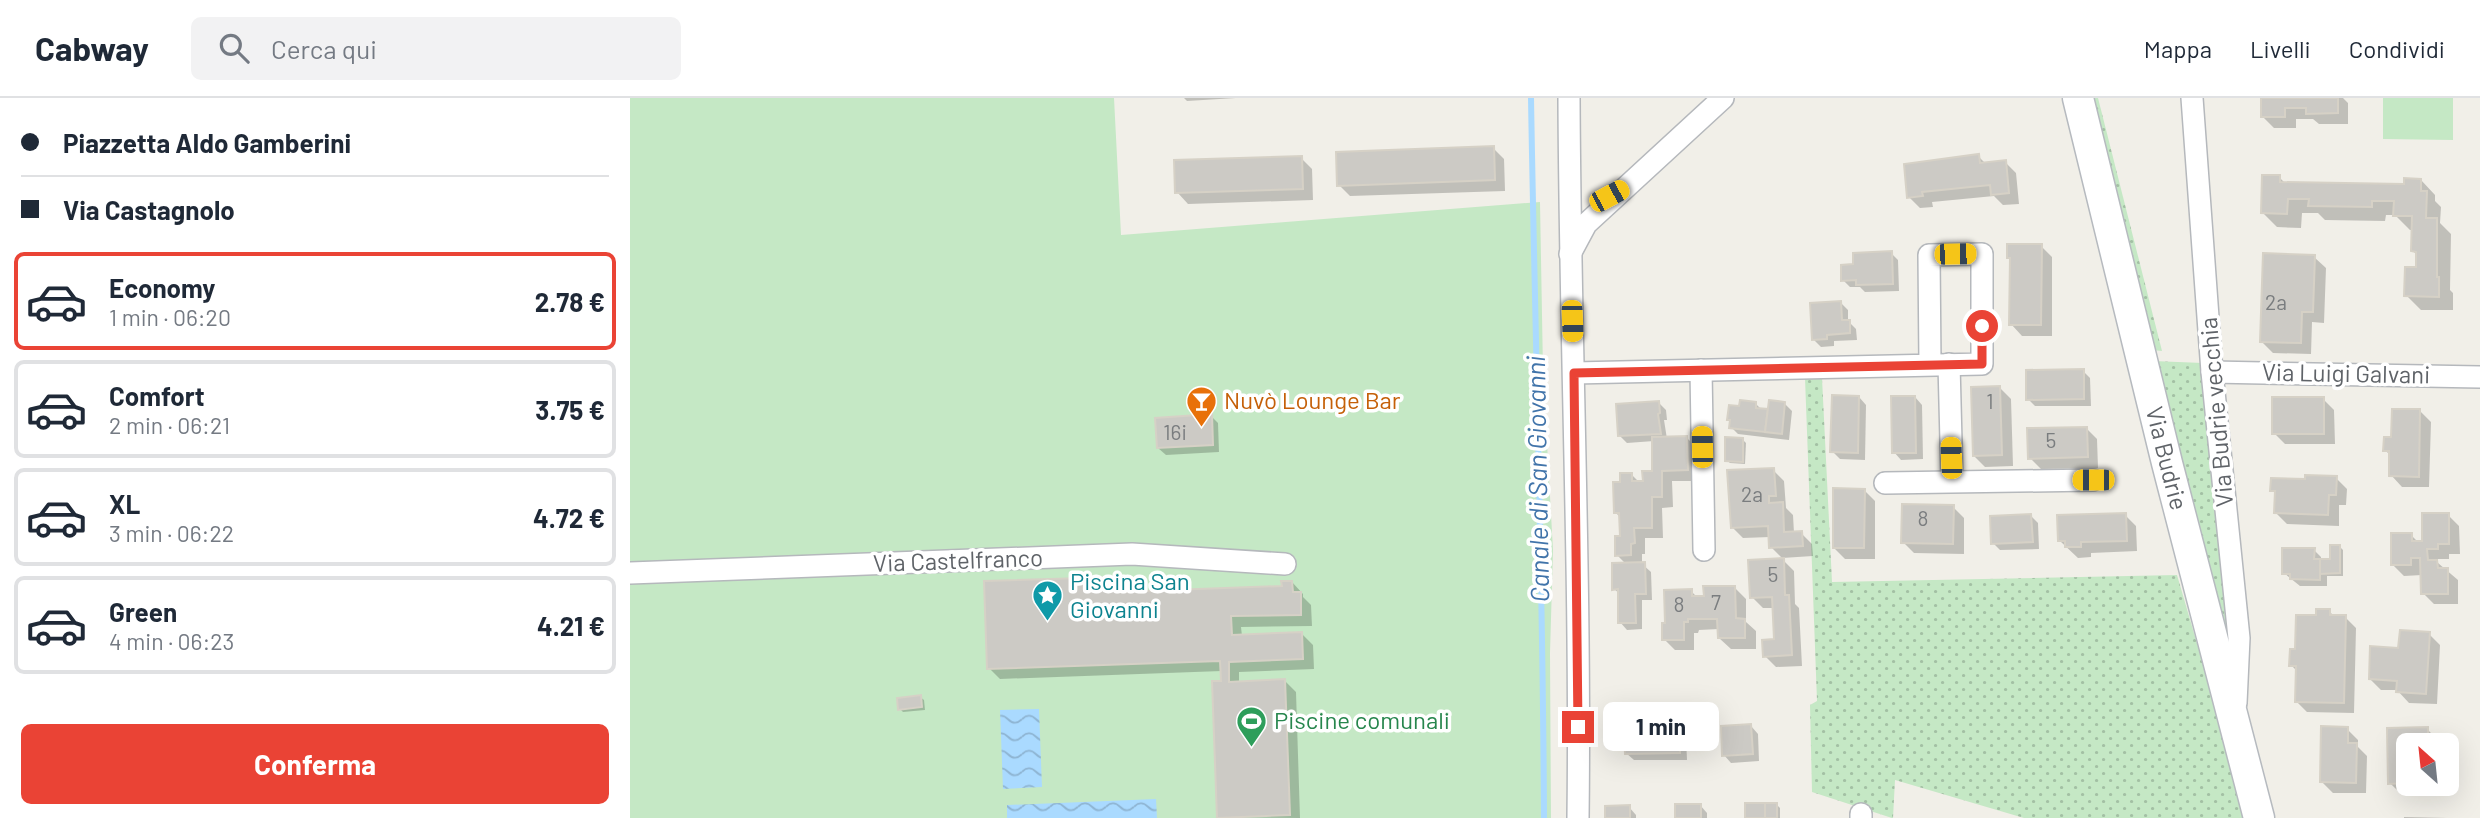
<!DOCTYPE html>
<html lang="it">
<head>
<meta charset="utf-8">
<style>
	:root { --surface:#fff; --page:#f2f2f3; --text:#1f2937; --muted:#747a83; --line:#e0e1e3; --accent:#ea4335 }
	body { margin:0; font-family:Barlow,sans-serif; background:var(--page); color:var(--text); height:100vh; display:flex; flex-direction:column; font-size:26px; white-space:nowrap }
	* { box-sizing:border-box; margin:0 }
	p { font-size:23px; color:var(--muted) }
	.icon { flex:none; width:38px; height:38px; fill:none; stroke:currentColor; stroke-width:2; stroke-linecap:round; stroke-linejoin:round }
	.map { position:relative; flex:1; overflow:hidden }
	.drawer { display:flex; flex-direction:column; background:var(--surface); width:630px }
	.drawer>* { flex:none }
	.banner { display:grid; align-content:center; height:154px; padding:0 21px; background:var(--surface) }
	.needle { width:46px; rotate:333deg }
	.controls { position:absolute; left:1766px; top:635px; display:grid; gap:14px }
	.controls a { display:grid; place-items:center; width:63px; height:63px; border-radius:10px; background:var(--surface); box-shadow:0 7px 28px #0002; font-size:35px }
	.end { position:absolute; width:32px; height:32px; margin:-16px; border:9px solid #ea4335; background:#fff; box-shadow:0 0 0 4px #fff }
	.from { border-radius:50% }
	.bubble { position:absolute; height:49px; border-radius:10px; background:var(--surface); box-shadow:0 7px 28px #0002; font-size:23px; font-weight:700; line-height:49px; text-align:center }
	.car { position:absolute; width:21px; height:42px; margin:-21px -10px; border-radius:9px; box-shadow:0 0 5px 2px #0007; background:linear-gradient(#f5c518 24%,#345 0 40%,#f5c518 0 76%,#345 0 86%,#f5c518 0) }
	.banner b { display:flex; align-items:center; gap:24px; height:66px; font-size:26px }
	.banner b+b { border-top:2px solid var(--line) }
	.banner i { width:18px; height:18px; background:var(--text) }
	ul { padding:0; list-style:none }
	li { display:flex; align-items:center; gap:21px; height:98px; margin:0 14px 10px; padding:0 7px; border:4px solid var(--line); border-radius:10px }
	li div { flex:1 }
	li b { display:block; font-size:26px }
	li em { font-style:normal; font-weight:700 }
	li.active { border-color:var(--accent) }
	li>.icon { width:63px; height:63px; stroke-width:1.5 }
	.primary-button { display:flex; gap:14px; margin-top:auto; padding:14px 21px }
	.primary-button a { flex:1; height:80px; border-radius:10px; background:var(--accent); color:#fff; font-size:28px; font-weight:700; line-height:80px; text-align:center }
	header { display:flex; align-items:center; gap:42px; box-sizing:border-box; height:98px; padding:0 35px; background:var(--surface); border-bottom:2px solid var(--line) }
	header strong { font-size:33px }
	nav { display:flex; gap:38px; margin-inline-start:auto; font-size:24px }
	.search { width:490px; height:63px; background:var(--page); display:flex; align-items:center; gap:18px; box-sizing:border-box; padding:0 24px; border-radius:10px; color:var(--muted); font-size:26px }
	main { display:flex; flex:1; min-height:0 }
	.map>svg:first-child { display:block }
</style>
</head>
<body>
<header>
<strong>Cabway</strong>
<div class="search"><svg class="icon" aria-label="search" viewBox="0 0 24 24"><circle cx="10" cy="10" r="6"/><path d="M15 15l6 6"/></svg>Cerca qui</div>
<nav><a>Mappa</a><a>Livelli</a><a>Condividi</a></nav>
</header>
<main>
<section class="drawer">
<div class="banner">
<b><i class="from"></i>Piazzetta Aldo Gamberini</b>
<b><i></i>Via Castagnolo</b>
</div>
<ul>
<li class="active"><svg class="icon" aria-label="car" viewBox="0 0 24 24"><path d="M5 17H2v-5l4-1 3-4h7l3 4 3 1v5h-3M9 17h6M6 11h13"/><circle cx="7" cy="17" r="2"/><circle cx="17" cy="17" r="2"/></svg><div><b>Economy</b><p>1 min · 06:20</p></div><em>2.78 €</em></li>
<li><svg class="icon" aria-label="car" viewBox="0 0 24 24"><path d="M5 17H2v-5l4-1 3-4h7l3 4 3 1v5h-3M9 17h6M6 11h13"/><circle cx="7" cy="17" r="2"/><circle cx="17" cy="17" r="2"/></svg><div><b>Comfort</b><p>2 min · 06:21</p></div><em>3.75 €</em></li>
<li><svg class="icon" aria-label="car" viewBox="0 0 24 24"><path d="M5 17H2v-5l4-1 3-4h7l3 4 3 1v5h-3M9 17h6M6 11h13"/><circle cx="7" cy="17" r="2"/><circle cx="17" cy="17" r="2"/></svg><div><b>XL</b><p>3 min · 06:22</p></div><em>4.72 €</em></li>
<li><svg class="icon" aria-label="car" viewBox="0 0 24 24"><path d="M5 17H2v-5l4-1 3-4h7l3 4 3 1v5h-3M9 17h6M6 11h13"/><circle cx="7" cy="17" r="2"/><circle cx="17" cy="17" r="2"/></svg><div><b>Green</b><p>4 min · 06:23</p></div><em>4.21 €</em></li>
</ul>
<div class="primary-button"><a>Conferma</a></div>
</section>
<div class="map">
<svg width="1850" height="720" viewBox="0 0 1850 720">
	<defs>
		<pattern id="grass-dots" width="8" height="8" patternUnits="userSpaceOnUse" patternTransform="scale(1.75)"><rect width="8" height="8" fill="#c5e8c5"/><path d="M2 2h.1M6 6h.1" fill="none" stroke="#a3c0a4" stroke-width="1.8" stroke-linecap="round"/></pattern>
		<pattern id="water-waves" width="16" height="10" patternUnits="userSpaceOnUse" patternTransform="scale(1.75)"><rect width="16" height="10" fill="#aadaff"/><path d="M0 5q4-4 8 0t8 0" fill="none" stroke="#8eb4d2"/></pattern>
	</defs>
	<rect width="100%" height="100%" fill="#f1efe8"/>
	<g fill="url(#grass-dots)">
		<path d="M1457,0H1468L1532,253L1522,252Z"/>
		<path d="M1523,263L1573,265L1601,526V574Z"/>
		<path d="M1175,280H1192L1202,484L1547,477L1618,720H1394L1265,682L1263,720H1262L1182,694L1180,607L1187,603Z"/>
	</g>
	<g fill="#c5e8c5">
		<path d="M0,0H484L491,137L910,104L913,273L923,452L920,555L921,720H0Z"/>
		<path d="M1753,0H1823V42L1753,41Z"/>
	</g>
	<g fill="url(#water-waves)">
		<path d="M409,611L412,689L373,691L370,612Z"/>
		<path d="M526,701L527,720H377V707Z"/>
	</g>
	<g fill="#0003">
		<path d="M554,0H606L557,3Z"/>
		<path d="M1633,0H1713L1718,5V26H1689L1683,21H1666V30H1644L1633,19Z"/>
		<path d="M863,50L874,61L875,93L720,98L709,87Z"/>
		<path d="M1348,58L1356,66L1375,64L1386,75L1389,106L1373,107L1364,98L1302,104L1303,109L1290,110L1279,99Z"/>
		<path d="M671,60L682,71L683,102L558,106L547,94Z"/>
		<path d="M1649,79L1656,86L1776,88L1791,82L1805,97V103L1811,109L1810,125L1821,136L1820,192L1823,195V212H1791L1776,197L1788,171V158L1783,153V132H1780L1765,117H1756L1755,123L1695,122L1688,115H1672L1671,130L1647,129L1633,115Z"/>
		<path d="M1411,148L1422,159V238H1392L1381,226L1382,162L1379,159Z"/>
		<path d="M1261,155L1268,162L1269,193L1235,194L1230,189H1220L1213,182L1225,168Z"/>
		<path d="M1684,159L1696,170L1694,225L1682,224L1681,256L1643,255L1632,244Z"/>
		<path d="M1211,205L1218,212V223L1226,231L1227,242L1204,243V248L1191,249L1183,241Z"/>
		<path d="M1453,273L1460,280L1461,308H1405L1398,301Z"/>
		<path d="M1370,290L1381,301L1383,368L1355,369L1344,358Z"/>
		<path d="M1229,299L1236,307L1235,362L1210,361L1202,353Z"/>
		<path d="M1285,299L1292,307L1293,361L1271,362L1264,354Z"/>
		<path d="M1693,301L1704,312L1705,346H1655L1644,335Z"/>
		<path d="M1029,305L1036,312L1037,322H1034L1037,341L1057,340L1068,351V383H1042L1043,409L1032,410L1033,440H1015V456H1012V466L1021,474L1022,502H1012V531L997,532L990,524V496L984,491L996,466L987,457L991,440V420L985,414L992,386L1001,376L1010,385L1024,375V343L997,345L990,338Z"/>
		<path d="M1126,306L1132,312L1139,313L1155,306L1162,313L1159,342L1108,336L1101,329L1102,324L1099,322L1111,310Z"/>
		<path d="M1790,313L1801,324L1799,389H1772L1761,377V358L1755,352L1762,341Z"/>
		<path d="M581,318L588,325L589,354L536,357L528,350Z"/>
		<path d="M1456,330L1467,341L1468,370L1411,371L1400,360Z"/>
		<path d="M1113,342L1116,345L1115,366L1100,365L1096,362Z"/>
		<path d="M1143,372L1154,383L1156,410L1163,417L1164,435H1171L1182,446L1183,458L1152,460L1141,449L1140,439L1113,440L1102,429Z"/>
		<path d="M1706,380L1717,391L1716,407H1709V428L1657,426L1646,415L1647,397L1642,392L1677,383Z"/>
		<path d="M1234,392L1245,403V461H1215L1204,450Z"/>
		<path d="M1323,409L1334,420V456L1284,455L1273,444Z"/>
		<path d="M1495,417L1506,428L1507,453L1461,455V459L1448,460L1430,443Z"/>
		<path d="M1818,417L1829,428L1830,456H1819V461H1808V465L1828,482V506H1804L1793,495L1792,477L1774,478L1762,466L1781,437L1789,445H1794Z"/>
		<path d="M1401,418L1408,425L1409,451L1370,452L1363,445Z"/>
		<path d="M1709,448L1713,452V478H1697V488H1670L1654,475L1684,452L1691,459V463H1702Z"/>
		<path d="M1153,462L1164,473L1165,506L1169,510L1172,568L1146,569L1135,558L1146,543L1144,510H1133L1122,499Z"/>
		<path d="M487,480L498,491V496L654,490L662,484L673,496V499L681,507L682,528L611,529L612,538L672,536L683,547L684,571L609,574V585L655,583L666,594L670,720L589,719L592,573L370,581L359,570Z"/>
		<path d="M1105,490L1116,501V524L1126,533V551H1101L1089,540V531L1069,532L1068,535H1064V552H1045L1034,541L1036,526L1061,493L1068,500H1075Z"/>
		<path d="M1699,513L1705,519H1715L1726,530L1724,615L1677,614L1666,603L1667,573L1661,567L1667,553L1688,519Z"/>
		<path d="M1799,536L1810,547L1807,606L1779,605L1767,592H1751L1740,581L1770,551Z"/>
		<path d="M290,599L294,602L295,612L273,614L270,611Z"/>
		<path d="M1121,628L1128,636L1129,663L1101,665L1094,657Z"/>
		<path d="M1717,631L1728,642V649L1737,658L1736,695H1703L1691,683Z"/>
		<path d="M1759,631H1797L1808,642V648H1778V686H1809V695L1771,696L1760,685Z"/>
		<path d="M1049,632L1056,639L1057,662H1004L996,655Z"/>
		<path d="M1070,707L1077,715V720H1046Z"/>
		<path d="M1147,707L1150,710V720H1117Z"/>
		<path d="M999,709L1006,717V720H977Z"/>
		<path d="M1774,719L1818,720H1774Z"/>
	</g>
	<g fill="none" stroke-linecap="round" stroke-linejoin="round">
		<path stroke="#aadaff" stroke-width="6" d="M901,0C905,240 913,480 914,720"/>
	</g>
	<g fill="#cccac5" stroke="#d6d1c6" stroke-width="2">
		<path d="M1631,0H1708V15L1676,16V10H1655V19H1631Z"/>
		<path d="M864,48L865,82L707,88L706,54Z"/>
		<path d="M1349,56L1350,65L1376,62L1379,95L1361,97L1360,87L1292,94L1293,98L1277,100L1274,66Z"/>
		<path d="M672,58L673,91L545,95L544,62Z"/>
		<path d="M1632,77H1650V84L1774,86V80L1791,81V93H1797L1796,120H1807V179H1809V199L1774,198L1775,169H1786V154L1781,153L1782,118H1763L1764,103H1742V109L1678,108L1679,101H1658L1657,116L1631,115Z"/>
		<path d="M1377,146H1412L1411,227H1379L1380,160H1377Z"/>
		<path d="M1262,153L1263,186L1226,187V182L1211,183V167L1223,166V155Z"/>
		<path d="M1633,155L1685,157L1683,214H1672L1671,245L1630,244Z"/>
		<path d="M1211,203L1212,222H1220V235L1197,237V241L1182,242L1180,205Z"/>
		<path d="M1454,271V301L1396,302V272Z"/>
		<path d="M1370,288L1372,357L1343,358L1341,289Z"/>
		<path d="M1202,297L1229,298L1228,355L1200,354Z"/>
		<path d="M1261,298H1285L1286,355H1262Z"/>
		<rect x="1642" y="299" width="52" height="37"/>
		<path d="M1110,302L1126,304V310L1138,311L1135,334L1099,330L1100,322H1097L1099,307L1109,308Z"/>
		<path d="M1139,302L1155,304L1152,336L1135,334Z"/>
		<path d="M1029,303L1030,315L1028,316L1031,336L988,338L986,306Z"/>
		<path d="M1762,311H1790L1789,379L1759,378V353H1753L1754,339H1761Z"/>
		<path d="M582,316L583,347L527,350L525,320Z"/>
		<path d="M1457,329L1458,359L1398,361L1397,330Z"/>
		<path d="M1057,338L1058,372L1032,373V399H1022V430H1004L1005,445L1001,446V457L985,458V438H990L989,415H984L983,384H990V375H1002V383H1013L1012,373H1022V339Z"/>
		<path d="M1095,339L1113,340V364L1095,363Z"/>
		<path d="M1144,370L1146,398H1139V405L1153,404L1154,434L1172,433L1173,448L1139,450L1138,428L1101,430L1097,372Z"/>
		<path d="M1675,377L1707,378L1706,397H1699L1698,417L1644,415L1645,393H1640L1641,380L1675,381Z"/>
		<path d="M1203,390L1235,391L1234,450H1203Z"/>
		<path d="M1272,406L1324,407L1323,446L1271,445Z"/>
		<path d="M1496,415L1497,443L1451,444V449H1435V443H1428L1427,417Z"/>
		<path d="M1792,415H1819V446H1808V451H1797L1798,462H1807L1808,470H1818V496H1791L1790,460H1781V467H1761V435H1782V443H1792Z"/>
		<path d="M1401,416L1403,444L1361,446L1360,418Z"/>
		<path d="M1700,447H1710V475L1690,476V461H1700Z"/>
		<path d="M1652,450H1685L1684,461H1690V482L1660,481V476H1652Z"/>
		<path d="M1154,460L1155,497H1159L1162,557L1133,559L1132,542L1144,541L1142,499L1120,500L1118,462Z"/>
		<path d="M1015,464L1016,496H1005L1006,525H988V491L982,492V465Z"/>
		<path d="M487,479L488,494L652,488L651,483H662L663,494H671V517L601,518L602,537L672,534L673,561L599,564V584L655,581L660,717L587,720L582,583H591L590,563L357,571L354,483Z"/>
		<path d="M1073,488H1105L1106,520L1115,521V540H1088L1087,521H1058V524H1054V542H1032V525H1035L1034,492L1062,491V498H1074Z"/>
		<path d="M1686,511H1700V517H1716L1714,605L1665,604L1666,568H1659L1660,551H1665L1666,517H1686Z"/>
		<path d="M1770,532L1800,534L1796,596L1766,594L1767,583L1739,581L1740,548L1768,550Z"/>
		<path d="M291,597L292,609L268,612L267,600Z"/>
		<path d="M1121,626L1123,656L1092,658L1091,628Z"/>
		<path d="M1691,628L1718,629V645H1727L1726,685L1690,684Z"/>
		<path d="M1798,629V648H1778V685L1758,686L1757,630Z"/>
		<path d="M994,630H1050V655L995,656Z"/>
		<rect x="1115" y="705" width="20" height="15"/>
		<rect x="1135" y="705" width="12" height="15"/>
		<rect x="1045" y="706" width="26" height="14"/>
		<path d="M1000,707V720H975V708Z"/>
	</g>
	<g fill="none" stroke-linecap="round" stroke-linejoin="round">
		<defs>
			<g id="minor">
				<path d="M939,0C940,240 951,480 948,720"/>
				<path d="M1562,0L1582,274L1609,540L1606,605"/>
				<path d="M940,156L956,126L1093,0"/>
				<path d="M1319,266L1322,383"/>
				<path d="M1071,272L1074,452"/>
				<path d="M1582,274L1850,279"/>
				<path d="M944,275L1352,266V156L1299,157L1300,267"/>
				<path d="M1255,385L1463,382"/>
				<path d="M0,475L502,456L655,466"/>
				<path d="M1231,716V720"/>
			</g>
			<g id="secondary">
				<path id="s1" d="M1448,0L1537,365L1629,720"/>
			</g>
		</defs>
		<use href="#minor" stroke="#b5b8bc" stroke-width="24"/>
		<use href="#secondary" stroke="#b6babf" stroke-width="33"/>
		<use href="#minor" stroke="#fff" stroke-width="21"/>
		<use href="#secondary" stroke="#fff" stroke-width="30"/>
	</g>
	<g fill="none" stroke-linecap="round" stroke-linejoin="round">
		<path stroke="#ea4335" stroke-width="9" d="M948,629L944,275L1352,266V228"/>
	</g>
	<defs>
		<symbol id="bar-pin" viewBox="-11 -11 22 30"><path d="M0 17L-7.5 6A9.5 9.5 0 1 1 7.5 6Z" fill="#e8710a" stroke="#fff"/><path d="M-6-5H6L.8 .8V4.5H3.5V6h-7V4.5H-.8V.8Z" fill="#fff"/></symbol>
		<symbol id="sight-pin" viewBox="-11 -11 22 30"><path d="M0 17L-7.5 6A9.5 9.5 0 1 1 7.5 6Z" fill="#0f9aa8" stroke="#fff"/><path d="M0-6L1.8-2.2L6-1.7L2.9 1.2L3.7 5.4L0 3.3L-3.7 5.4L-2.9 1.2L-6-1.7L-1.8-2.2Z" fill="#fff"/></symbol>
		<symbol id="stadium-pin" viewBox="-11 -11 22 30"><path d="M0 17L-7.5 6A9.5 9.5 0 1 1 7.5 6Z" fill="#2e9e5b" stroke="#fff"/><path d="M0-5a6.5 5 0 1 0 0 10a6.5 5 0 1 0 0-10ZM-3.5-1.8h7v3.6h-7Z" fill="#fff"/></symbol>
	</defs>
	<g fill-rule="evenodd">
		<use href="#bar-pin" x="554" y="286" width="35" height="47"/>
		<use href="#sight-pin" x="400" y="480" width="35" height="47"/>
		<use href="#stadium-pin" x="604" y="606" width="35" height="47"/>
	</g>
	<g text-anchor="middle" stroke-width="7" stroke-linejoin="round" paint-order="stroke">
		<g font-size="21" fill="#7a7d7f">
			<text x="1646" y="212">2a</text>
			<text x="1360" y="311">1</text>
			<text x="545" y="342">16i</text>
			<text x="1421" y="350">5</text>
			<text x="1122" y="404">2a</text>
			<text x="1293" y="428">8</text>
			<text x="1143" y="484">5</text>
			<text x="1086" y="512">7</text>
			<text x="1049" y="514">8</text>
		</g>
		<g font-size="24" fill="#5f6368" stroke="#fff">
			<text transform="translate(1716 276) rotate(1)" y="8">Via Luigi Galvani</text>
			<text transform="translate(1587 314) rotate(-95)" y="8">Via Budrie vecchia</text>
			<text dy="8" stroke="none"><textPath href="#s1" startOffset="371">Via Budrie</textPath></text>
			<text transform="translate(328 463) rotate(-2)" y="8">Via Castelfranco</text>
		</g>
		<g font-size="24" fill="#c56008" stroke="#fff" text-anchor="start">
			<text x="594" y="311">Nuvò Lounge Bar</text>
		</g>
		<g font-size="24" fill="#0d838f" stroke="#fff" text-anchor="start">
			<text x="440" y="492">Piscina San<tspan x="440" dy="28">Giovanni</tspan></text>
		</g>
		<g font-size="24" fill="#27864d" stroke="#fff" text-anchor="start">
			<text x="644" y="631">Piscine comunali</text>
		</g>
		<g font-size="26" font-style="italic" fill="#4174aa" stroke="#fff">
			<text transform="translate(908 381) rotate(-91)" y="9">Canale di San Giovanni</text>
		</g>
	</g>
</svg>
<div class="controls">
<a><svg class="needle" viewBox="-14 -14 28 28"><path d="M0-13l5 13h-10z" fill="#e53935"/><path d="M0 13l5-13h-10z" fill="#747a83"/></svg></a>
</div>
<i class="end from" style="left:1352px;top:228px"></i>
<i class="end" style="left:948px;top:629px"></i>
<div class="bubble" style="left:973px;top:604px;width:116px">1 min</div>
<i class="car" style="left:979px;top:98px;rotate:62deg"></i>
<i class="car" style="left:1325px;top:156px;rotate:89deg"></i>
<i class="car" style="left:942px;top:223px;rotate:178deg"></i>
<i class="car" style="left:1072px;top:349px;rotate:359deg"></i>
<i class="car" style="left:1321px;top:360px;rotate:358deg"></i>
<i class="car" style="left:1463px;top:382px;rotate:270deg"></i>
</div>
</main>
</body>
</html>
